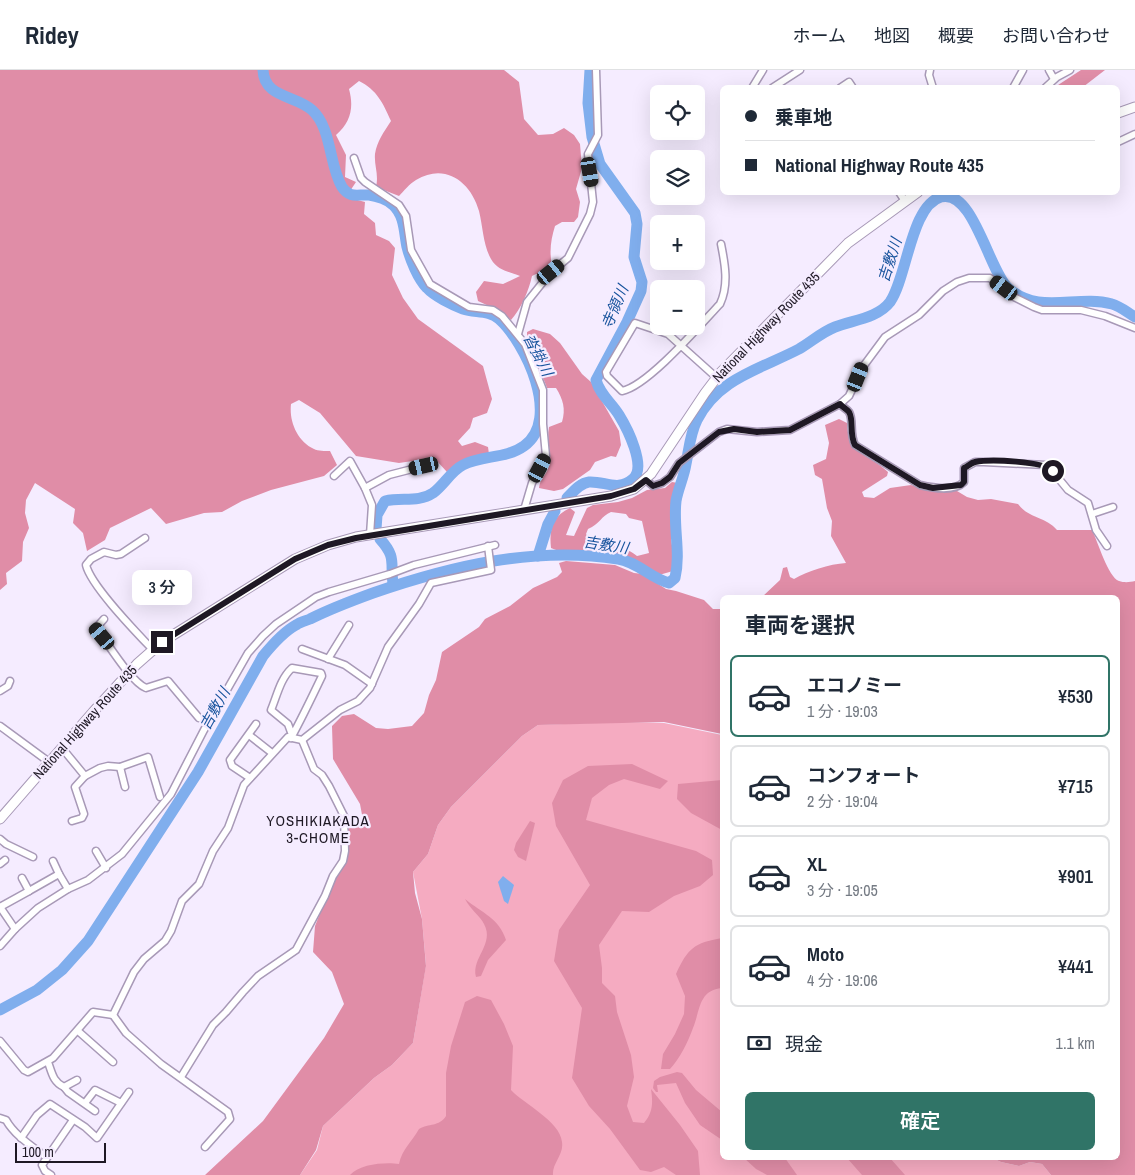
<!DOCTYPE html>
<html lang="ja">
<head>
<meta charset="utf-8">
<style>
	:root { --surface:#fff; --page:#f2f2f3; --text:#1f2937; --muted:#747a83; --line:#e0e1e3; --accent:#307467 }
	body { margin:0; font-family:"Archivo Narrow","Noto Sans JP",sans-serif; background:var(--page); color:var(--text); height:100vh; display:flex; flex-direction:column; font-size:19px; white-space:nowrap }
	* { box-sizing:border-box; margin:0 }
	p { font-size:16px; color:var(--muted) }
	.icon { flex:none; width:28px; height:28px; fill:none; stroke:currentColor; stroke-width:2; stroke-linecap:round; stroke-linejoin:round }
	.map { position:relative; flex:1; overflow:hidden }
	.panel { position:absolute; left:720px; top:525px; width:400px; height:565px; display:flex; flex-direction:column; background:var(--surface); border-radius:8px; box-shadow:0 5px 20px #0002 }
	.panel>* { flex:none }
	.hud { position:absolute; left:720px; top:15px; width:400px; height:110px; border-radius:8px; box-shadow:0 5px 20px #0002; display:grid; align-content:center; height:110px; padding:0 25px; background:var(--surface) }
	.buttons { position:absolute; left:650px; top:15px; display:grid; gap:10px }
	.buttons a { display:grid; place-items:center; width:55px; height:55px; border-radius:8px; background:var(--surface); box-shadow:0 5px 20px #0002; font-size:25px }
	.scale { position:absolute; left:15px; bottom:12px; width:91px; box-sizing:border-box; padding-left:5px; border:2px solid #1e1824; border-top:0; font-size:14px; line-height:18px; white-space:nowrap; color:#1e1824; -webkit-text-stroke:4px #f5ecff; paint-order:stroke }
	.end { position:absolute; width:22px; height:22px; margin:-11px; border:6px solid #1e1824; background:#fff; box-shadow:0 0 0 2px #fff }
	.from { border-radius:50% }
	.bubble { position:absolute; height:35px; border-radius:8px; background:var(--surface); box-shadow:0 5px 20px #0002; font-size:16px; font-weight:600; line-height:35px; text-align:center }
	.car { position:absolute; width:15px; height:30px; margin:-15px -8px; border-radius:6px; box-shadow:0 0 4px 1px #0007; background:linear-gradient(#222 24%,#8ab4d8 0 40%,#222 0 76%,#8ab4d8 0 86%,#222 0) }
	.hud b { display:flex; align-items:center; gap:18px; height:48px; font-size:19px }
	.hud b+b { border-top:1px solid var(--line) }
	.hud i { width:12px; height:12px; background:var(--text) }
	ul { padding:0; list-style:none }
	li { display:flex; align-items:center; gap:15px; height:82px; margin:0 10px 8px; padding:0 15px; border:2px solid var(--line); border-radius:8px }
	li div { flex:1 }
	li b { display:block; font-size:19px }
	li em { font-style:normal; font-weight:600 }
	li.current { border-color:var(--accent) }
	li>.icon { width:45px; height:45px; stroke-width:1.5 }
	h2 { padding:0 25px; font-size:22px; line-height:60px }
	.pay { display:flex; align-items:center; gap:12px; height:55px; padding:0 25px; font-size:19px }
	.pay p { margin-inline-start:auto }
	.button { display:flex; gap:10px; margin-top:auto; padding:10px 25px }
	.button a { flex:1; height:58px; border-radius:8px; background:var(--accent); color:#fff; font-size:20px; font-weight:600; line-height:58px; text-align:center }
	header { display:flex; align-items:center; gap:30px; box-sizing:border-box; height:70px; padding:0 25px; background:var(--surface); border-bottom:1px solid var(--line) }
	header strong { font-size:24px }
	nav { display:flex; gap:28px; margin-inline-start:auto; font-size:18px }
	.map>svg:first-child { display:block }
</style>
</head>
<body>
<header>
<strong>Ridey</strong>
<nav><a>ホーム</a><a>地図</a><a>概要</a><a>お問い合わせ</a></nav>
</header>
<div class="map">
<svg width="1135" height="1105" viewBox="0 0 1135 1105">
	<rect width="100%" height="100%" fill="#f5ecff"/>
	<path fill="#f5abc1" d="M618,652L664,653L722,665V1088H992L1001,1092L1019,1096L1030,1092L1042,1094L1051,1105H300L317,1080L323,1056L374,1008L392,995L413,973L426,895L422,849L413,802L428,784L438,755L451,737L522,666L538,655Z"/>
	<g fill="#e08da7" fill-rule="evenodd">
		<path d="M0,0H504L519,12L524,49L538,65L553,64L564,58L574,65L580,74L582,98L576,119L580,132L578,147L574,152H562L555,156C551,169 549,181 552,196L544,205L536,204L532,206C529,220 521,239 511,250L502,242L478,231L476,222L484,211L503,214L520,206C508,201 498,201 491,189C483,175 483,157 479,141C471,112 445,92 416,110C409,114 404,121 399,126L376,117C379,104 374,96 375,84C377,71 384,62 391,51C383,33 377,20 359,11L349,19C354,37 351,52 336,65L346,85L345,107L356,112L350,121V128L365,132L364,144L375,153L376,165L389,171L395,178L392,205L403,228L418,249L483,296L492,329L487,343L473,348L470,358L458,371L462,376L475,372L488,377L489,384L459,392L447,402L436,390L426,389L399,393L356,386L320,343L299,330L291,334C289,351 297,371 314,379C318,381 325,381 330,381L337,395L324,406L271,420L242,431L222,442L204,443L166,454L151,438L110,458L105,470L87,481L83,463L73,453L75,439L35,413L26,430L25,443L29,458L23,472L22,491L6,503L7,514L0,520Z"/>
		<path d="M1081,0H1105L1083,17H1055Z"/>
		<path d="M533,259L550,264L560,273L582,304L591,312L619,361L621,375L616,387L611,386L595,392L590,400L563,419L554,421L539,418C540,409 545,406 548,399C553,385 546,371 549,357L562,352C566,339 563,329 556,318H547C543,305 526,273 527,262Z"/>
		<path d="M839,349L847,353C848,386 868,383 888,402L887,406L862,422L864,427L874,428L890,418L911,415L925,420L957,421L967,427L978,430L991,429L1018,434C1029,449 1045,446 1057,460H1092C1098,472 1108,507 1119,511C1125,513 1130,512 1135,511V1105H1051L1042,1094L1030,1092L1019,1096L1001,1092L992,1088H1118V528H761L780,510L783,498L787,497L790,507L794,509C808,501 829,494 846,493L831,466L832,451L827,438L822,409L815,405L813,395L826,389L829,373L825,355Z"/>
		<path d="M672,412L678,413L671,469L674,488L673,501L659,505C639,488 615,483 590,482C574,482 567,485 551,478C549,460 552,446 570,438L575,442L566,465L574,466L587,438L593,435L618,432L632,428L647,420L665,418ZM611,442L626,444L629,448L642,451L649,483L637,486C628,477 604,474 591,472L586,464L588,459C600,454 601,446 611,442Z"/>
		<path d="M566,491L615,495L634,503L643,504L666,519L676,521L704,530L713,539H722V664L664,652L538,655L522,666L451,737L438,755L428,784L413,802L415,823L422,849L426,896L413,973L392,995L374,1008L323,1056L316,1080L300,1105H205L263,1051L324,968L344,934L332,902L313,882L315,856L334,808L345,793L348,782L347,757L363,750L360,734L333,689L332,656L342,646L354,644L376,658L388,659L412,656L424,643L429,625L436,610L442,582L479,557L485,549L510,536L533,518L557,507L562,502L559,493Z"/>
		<path d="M632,694L668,711L660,719L624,709L609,715L592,728L586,750L696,781L712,790L713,805L700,816L674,826L649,842L622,841L599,875L602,898V913L615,926L617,942L631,985L634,1007L627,1036L633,1052L644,1053C653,1042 653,1033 651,1019L680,1055L698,1081L700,1105H676L664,1097L651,1102L640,1100L610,1059L589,1036L572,1008L582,938L554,891L559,860L590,815L556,756L552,733L563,710L588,696Z"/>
		<path d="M722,710V760L691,743L677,729L678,714Z"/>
		<path d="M530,751L535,753L526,791L518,787L514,780L516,773Z"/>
		<path d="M465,829C482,843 499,848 506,870L488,890L481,906L476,907C471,888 495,874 484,854C480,846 471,840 465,829Z"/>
		<path d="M722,868V918C698,920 700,942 693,958C688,972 680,988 670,999H661L663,984L675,964L684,944L685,926L676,904C688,878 694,873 722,868Z"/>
		<path d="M477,926L491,930L504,954L513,976L511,1020C524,1034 560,1051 562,1072C564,1085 552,1093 553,1105H350C360,1094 385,1092 399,1094C402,1079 412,1072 419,1059C429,1053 439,1057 446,1046V1003L451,976L465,932Z"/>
		<path d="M677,1002L682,1003L696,1020L722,1042V1070L700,1055L685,1033L676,1013L657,1015L658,1022H656L653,1018L654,1011L660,1007Z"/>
		<path d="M744,1088H785L797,1105H767L756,1099Z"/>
		<path d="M847,1088H890L905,1105H862Z"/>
	</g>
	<path fill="#80aeed" d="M503,806L514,815L508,834L504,831L498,812Z"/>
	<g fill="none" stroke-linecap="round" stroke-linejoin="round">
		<g stroke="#80aeed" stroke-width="11">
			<path d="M263,0C264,28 296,25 312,40C332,58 329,96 342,117C350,129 358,124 369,125C377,126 388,130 393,135C405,146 404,163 407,177C410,189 418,209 427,218C434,226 452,235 463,239C475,243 489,240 499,249C525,272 562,349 524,376C506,389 482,385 463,395C451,401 444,415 433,423C418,433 402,427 385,431L377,445L376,459"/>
			<path d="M567,428C573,422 580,413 589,412C605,411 618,422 633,409C647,397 627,358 619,345C611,332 600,325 596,310L627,252L641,221L642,212L634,187L637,154L635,143L600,94L592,67L588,33L590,0"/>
			<path d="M380,469C397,488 390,492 393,514"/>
			<path d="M538,486L548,454L555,441"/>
			<path d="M0,940L37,920L62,900L88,871L198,702L263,586C272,575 283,562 296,555C300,552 305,551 310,549C330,539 351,531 373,523C451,496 535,476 618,489C638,492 650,508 669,513L675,508C681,483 673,457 676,431C678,419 684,407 686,394C689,379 690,364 697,350C718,308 761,299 799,279C811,272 822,262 835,257C853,250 878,248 890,232C907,208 911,135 941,127C973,118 989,201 1008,218C1040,246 1076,224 1112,234C1120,236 1128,243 1135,247"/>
		</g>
		<defs>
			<g id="minor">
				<path d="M930,0L929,5L933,18"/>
				<path d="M1049,0L1054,9"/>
				<path d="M752,18L763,0"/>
				<path d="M772,18L800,0"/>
				<path d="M840,18L849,12L853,18"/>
				<path d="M1013,18L1023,0"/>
				<path d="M1045,18L1057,7L1070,0"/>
				<path d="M1118,72L1135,64"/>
				<path d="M354,88L361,108L365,112L399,135L406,146L411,180L430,214L469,237L493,240L502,246L525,274L543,320V354L546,386L532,413L524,440"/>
				<path d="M899,122L905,131"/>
				<path d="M518,264L527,232L551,202L568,188L590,144L593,132L588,84L598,65L596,0"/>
				<path d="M717,308L668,264L635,253L606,302L607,306L622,321C648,316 701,254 720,234C729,215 725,194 721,174"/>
				<path d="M840,334C842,337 847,339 849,342C854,350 849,363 855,375L920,415C933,418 954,422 964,412V398L975,392H984L1046,395L1050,398L1068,420L1088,433L1096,460L1107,476"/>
				<path d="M334,406L350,391L365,418"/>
				<path d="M646,410L653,416L662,413L670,407L679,393L719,362L727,359L757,362L790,360L840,334L849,326L862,298L885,267L919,245L943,221L957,212L969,208H990L1014,227L1034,237L1042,240H1081L1105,246L1135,258"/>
				<path d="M1092,444L1113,437"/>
				<path d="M370,465L372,435L365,418L389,405L424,396"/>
				<path d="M145,468L121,484L116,485L104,482L91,489L86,495C91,516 136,562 153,580"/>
				<path d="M104,549L96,558C108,573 130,611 146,618L168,611L199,648"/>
				<path d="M302,579L345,595L372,614"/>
				<path d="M328,589L349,555"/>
				<path d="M0,621L8,616L10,611"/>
				<path d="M0,656L49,692"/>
				<path d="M249,665L272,683"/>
				<path d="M291,668C302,648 312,627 322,606L321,603L292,598C280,609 277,626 271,640L288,654L292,665"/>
				<path d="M62,678L85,706L75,717L84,744L82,748L72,751"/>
				<path d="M120,697L125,717"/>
				<path d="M85,706L100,698L108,696L120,697L148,687L160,727"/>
				<path d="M250,708L232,696L230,690L256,654"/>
				<path d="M0,769L6,774L33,787"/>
				<path d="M96,781L106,798"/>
				<path d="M0,794L5,790"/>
				<path d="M59,804L68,819"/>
				<path d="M29,821L59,804L53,791"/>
				<path d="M0,837L29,821L22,808"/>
				<path d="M0,837L15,859"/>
				<path d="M0,876L15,859L38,838L68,819L88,810L122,784L171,724L204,660L248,583L263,566L276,554L316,527L329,522L390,504L414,495L495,475"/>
				<path d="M113,945L134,902L144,889L165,871L171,861L182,831L199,814L213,781L228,758L244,715L288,667L302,670L340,640L358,631L370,618L388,577L419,534L431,513L491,500L488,476"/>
				<path d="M113,945L126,963L161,994L228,1042L230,1049L205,1077"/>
				<path d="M78,961L113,992"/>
				<path d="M0,971L24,1000L28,1002L53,988L93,942L113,945"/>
				<path d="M48,992C52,1003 53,1012 64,1017L77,1010"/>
				<path d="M181,1007L213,955L226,942L243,922L258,906L296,880L325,826L333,806L343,791L345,781L344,746L329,716L322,705L314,699L302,670"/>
				<path d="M64,1017L68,1022L95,1041"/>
				<path d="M85,1033L95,1020L121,1033"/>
				<path d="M0,1048L6,1050C15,1066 32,1076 46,1087"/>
				<path d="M21,1068L37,1045L50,1034L85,1057L97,1068L129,1022"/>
				<path d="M51,1105L45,1101L42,1095L73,1050"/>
			</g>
			<g id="highway">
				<path d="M1118,43L1135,37"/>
				<path d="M0,749L93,642L137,594L162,572L295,489L328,475L356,467L611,426L634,419L651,404L705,323L721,302L848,173L918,122"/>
			</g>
		</defs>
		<use href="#minor" stroke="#a899b7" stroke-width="9"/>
		<use href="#highway" stroke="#a899b7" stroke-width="11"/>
		<use href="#minor" stroke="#fff" stroke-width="6"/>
		<use href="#highway" stroke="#fff" stroke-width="9"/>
	</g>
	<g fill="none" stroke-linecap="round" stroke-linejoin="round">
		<path stroke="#1e1824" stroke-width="6" d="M162,572L295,489L328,475L356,468L611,426L634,419L646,410L653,416L662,413L670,407L679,393L719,362L734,359L757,362L790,360L840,334C842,337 847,339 849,342C854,350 849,364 855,375L920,415L933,418L961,415L964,412V398C968,396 971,393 975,392C990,389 1044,391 1053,401"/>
	</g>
	<g text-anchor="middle" stroke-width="4.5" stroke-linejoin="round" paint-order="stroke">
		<g font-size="14" fill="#1e1824" stroke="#f5ecff">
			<text transform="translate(766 257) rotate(-46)" y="5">National Highway Route 435</text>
			<text transform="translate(85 652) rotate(-48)" y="5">National Highway Route 435</text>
		</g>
		<g font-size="15" font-style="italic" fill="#17539d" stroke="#f5ecff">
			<text transform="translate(890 190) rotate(-72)" y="5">吉敷川</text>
			<text transform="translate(615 237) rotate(-67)" y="5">寺領川</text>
			<text transform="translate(538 285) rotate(63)" y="5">沓掛川</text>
			<text transform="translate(606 475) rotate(9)" y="5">吉敷川</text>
			<text transform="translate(215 639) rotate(-61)" y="5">吉敷川</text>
		</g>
		<g font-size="15" letter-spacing="1" fill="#1e1824" stroke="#f5ecff">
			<text x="318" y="756">YOSHIKIAKADA<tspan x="318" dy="17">3-CHOME</tspan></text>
		</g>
	</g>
</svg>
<div class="buttons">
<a><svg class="icon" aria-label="locate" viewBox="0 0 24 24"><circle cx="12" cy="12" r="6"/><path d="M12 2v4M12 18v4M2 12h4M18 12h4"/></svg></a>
<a><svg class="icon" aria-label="layers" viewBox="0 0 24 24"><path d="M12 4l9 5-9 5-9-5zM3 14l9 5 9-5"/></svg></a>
<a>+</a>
<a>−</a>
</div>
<div class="scale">100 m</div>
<i class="end from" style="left:1053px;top:401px"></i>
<i class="end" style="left:162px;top:572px"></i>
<div class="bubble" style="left:132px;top:500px;width:60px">3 分</div>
<i class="car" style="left:590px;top:102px;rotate:170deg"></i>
<i class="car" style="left:551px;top:202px;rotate:51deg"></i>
<i class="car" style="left:1004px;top:218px;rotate:307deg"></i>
<i class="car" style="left:858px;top:307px;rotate:22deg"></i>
<i class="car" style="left:424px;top:396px;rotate:257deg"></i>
<i class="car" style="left:540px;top:398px;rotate:28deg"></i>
<i class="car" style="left:102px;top:566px;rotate:320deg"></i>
<div class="hud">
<b><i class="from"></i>乗車地</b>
<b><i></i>National Highway Route 435</b>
</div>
<section class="panel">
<h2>車両を選択</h2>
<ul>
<li class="current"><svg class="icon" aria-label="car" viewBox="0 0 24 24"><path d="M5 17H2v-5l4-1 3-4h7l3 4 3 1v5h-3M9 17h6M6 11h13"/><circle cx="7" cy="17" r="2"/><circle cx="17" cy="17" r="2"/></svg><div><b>エコノミー</b><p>1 分 · 19:03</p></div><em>¥530</em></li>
<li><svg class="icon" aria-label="car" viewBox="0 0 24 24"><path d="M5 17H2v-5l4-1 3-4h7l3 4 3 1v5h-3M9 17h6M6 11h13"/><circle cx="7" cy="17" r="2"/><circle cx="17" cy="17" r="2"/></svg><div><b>コンフォート</b><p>2 分 · 19:04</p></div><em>¥715</em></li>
<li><svg class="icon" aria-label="car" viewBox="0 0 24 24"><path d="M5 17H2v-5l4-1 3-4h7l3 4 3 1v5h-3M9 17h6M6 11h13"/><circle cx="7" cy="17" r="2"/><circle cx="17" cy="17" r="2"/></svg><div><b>XL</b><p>3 分 · 19:05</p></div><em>¥901</em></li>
<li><svg class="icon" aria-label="car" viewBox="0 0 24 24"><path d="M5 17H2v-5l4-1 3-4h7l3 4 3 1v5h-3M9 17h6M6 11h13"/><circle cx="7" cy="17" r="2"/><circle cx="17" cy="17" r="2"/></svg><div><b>Moto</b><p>4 分 · 19:06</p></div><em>¥441</em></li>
</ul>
<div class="pay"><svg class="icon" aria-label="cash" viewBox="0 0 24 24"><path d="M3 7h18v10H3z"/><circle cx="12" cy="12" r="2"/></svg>現金<p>1.1 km</p></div>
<div class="button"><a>確定</a></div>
</section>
</div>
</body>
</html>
